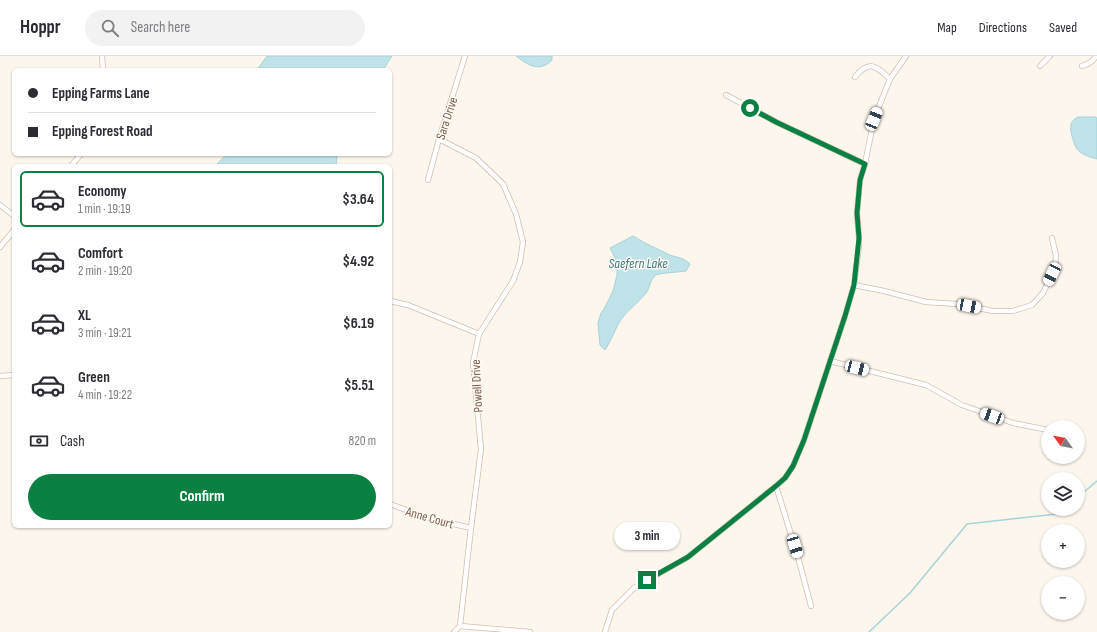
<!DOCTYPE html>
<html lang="en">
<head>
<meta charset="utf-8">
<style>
	:root { --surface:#fff; --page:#f2f2f3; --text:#2b2b33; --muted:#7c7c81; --line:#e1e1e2; --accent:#0b8043 }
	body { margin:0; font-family:"Sofia Sans Condensed",sans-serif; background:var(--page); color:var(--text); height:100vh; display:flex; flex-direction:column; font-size:15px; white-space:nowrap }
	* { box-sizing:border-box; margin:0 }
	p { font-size:13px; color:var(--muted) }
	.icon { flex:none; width:22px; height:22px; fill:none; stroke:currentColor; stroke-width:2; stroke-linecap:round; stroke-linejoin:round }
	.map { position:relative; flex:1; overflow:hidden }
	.panel { position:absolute; left:12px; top:108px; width:380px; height:364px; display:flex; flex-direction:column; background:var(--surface); border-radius:6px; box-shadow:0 1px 3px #0004 }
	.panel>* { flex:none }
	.hud { position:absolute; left:12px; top:12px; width:380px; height:88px; border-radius:6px; box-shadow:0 1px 3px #0004; display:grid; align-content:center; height:88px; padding:0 16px; background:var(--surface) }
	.needle { width:26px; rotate:303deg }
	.tools { position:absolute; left:1041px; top:364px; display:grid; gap:8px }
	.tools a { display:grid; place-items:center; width:44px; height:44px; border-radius:50%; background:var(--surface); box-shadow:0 1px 3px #0004; font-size:20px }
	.end { position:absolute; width:18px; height:18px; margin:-9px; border:5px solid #0b8043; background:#fff; box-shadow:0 0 0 2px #fff }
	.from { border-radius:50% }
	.bubble { position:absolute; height:28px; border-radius:14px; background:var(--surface); box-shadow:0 1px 3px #0004; font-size:13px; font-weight:700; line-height:28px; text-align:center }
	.car { position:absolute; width:12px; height:24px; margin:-12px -6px; border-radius:5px; box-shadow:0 0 3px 1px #0007; background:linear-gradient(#fff 24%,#345 0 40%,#fff 0 76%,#345 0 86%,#fff 0) }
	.hud b { display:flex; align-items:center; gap:14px; height:38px; font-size:15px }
	.hud b+b { border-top:1px solid var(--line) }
	.hud i { width:10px; height:10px; background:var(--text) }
	ul { padding:7px 0 0; list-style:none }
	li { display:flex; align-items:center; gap:12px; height:56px; margin:0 8px 6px; padding:0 8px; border:2px solid transparent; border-radius:6px }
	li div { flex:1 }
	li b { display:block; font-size:15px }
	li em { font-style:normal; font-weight:700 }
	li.selected { border-color:var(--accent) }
	li>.icon { width:36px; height:36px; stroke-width:1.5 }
	.pay { display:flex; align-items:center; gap:10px; height:44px; padding:0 16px; font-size:15px }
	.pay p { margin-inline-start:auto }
	.button { display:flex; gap:8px; margin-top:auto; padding:8px 16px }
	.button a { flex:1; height:46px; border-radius:24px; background:var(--accent); color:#fff; font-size:16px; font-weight:700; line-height:46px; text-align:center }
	header { display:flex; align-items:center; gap:24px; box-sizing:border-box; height:56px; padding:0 20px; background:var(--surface); border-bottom:1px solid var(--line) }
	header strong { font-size:19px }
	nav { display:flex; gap:22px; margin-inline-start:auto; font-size:14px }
	.search { width:280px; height:36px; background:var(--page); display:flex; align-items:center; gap:10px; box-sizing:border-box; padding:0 14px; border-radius:22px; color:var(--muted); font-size:15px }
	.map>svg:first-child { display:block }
</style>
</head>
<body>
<header>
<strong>Hoppr</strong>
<div class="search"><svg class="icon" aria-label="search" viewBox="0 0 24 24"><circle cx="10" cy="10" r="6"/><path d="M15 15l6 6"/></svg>Search here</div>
<nav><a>Map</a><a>Directions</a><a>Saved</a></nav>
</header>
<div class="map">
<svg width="1097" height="576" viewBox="0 0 1097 576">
	<rect width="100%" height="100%" fill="#fdf6ec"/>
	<g fill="#bfe3e8" stroke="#a5d3da">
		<path d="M267,0H392L383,14H257Z"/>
		<path d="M516,0H552V4C539,17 528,9 516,0Z"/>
		<path d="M1078,61H1096L1097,63V103C1091,101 1084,100 1079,95C1074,90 1074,86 1072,80C1070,72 1069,65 1078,61Z"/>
		<path d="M227,98H337L336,110H215Z"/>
		<path d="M633,180C645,188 658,193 670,199C678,202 683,201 690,208L686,215C681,216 659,217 656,219C650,223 650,232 646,237C639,246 629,253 622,262C615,272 612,284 605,294L600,289L598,267L601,257L604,253L613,235L617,219V206L610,192Z"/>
	</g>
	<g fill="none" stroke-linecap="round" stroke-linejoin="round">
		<g stroke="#a5d3da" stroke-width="1.5">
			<path d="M1078,441L1097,425"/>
			<path d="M869,576L910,537L967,468L1057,458L1063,453"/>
		</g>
		<defs>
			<g id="street">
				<path d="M102,0L103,14"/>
				<path d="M1040,10L1050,0"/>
				<path d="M1082,10C1088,8 1093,6 1096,0"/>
				<path d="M855,21C869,3 876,10 890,23"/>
				<path d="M726,39L776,66L865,108"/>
				<path d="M439,83L476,102L503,128L516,158L523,186L520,206L513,225L479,278L473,307L481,393L471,472L460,570L454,576"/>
				<path d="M71,110L81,98"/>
				<path d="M428,124L439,83L465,0"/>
				<path d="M0,149L14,160"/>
				<path d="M0,191L14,174"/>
				<path d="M854,229L884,235L926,246L957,248L993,255H1013L1032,249L1043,237L1055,212L1056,200L1052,182"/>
				<path d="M390,245L408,249L479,278"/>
				<path d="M830,305L926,329L962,349L1013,367L1048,374"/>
				<path d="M0,320L14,319"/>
				<path d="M776,430L798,501L811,550"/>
				<path d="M390,448L428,462L471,472"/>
				<path d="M460,570L530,576"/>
				<path d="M605,576L612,554L634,532L688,501L776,430L785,422L793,410L804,384L845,260L854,229L859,190V182L857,157L860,124L865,108L874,63L890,23L906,0"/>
			</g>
		</defs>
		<use href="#street" stroke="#d1beb0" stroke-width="6"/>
		<use href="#street" stroke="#fff" stroke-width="4.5"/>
	</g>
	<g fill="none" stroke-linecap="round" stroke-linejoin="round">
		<path stroke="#0b8043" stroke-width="5" d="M647,524L688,501L776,430L785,422L793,410L804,384L845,260L854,229L859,182L857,157L860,124L865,108L776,66L750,52"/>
	</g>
	<g text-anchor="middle" stroke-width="3" stroke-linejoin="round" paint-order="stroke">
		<g font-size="13" fill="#7a5c4d" stroke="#fffaf3">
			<text transform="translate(446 62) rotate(-72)" y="5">Sara Drive</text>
			<text transform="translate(476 330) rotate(-93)" y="5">Powell Drive</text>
			<text transform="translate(430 461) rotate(16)" y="5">Anne Court</text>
		</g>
		<g font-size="14" font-style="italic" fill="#437c86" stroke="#fffaf3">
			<text x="638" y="212">Saefern Lake</text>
		</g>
	</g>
</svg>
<div class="tools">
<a><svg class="needle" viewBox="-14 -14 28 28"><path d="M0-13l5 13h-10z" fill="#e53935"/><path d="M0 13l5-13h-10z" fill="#7c7c81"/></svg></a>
<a><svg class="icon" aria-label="layers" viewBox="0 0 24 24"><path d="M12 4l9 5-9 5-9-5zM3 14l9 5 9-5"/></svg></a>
<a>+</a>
<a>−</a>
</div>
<i class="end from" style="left:750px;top:52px"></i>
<i class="end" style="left:647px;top:524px"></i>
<div class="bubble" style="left:614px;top:466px;width:66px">3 min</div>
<i class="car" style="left:874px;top:63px;rotate:22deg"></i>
<i class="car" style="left:1052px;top:218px;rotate:206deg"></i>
<i class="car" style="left:969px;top:250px;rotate:101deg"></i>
<i class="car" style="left:857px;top:312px;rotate:104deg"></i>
<i class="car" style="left:992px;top:360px;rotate:290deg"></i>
<i class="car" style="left:795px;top:490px;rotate:163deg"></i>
<div class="hud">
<b><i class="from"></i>Epping Farms Lane</b>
<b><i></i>Epping Forest Road</b>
</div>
<section class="panel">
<ul>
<li class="selected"><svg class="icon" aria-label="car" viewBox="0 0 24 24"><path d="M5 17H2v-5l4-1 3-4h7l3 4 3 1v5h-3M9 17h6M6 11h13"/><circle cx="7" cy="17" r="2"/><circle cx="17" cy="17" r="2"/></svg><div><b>Economy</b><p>1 min · 19:19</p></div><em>$3.64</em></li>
<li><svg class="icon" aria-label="car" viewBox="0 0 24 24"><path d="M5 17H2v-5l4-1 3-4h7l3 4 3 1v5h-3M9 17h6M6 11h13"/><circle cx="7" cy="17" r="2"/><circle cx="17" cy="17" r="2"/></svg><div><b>Comfort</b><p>2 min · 19:20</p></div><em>$4.92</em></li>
<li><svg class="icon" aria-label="car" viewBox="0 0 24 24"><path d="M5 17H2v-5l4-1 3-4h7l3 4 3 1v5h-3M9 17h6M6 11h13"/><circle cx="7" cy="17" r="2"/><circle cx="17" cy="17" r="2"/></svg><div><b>XL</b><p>3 min · 19:21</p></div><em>$6.19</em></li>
<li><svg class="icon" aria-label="car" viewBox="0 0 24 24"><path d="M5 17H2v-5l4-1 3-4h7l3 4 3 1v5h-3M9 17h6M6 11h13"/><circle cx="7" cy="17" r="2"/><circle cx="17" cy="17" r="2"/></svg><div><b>Green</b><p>4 min · 19:22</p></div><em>$5.51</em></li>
</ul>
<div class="pay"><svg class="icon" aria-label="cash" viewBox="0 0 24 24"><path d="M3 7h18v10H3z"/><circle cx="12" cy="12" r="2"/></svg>Cash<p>820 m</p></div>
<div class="button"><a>Confirm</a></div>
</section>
</div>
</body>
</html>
